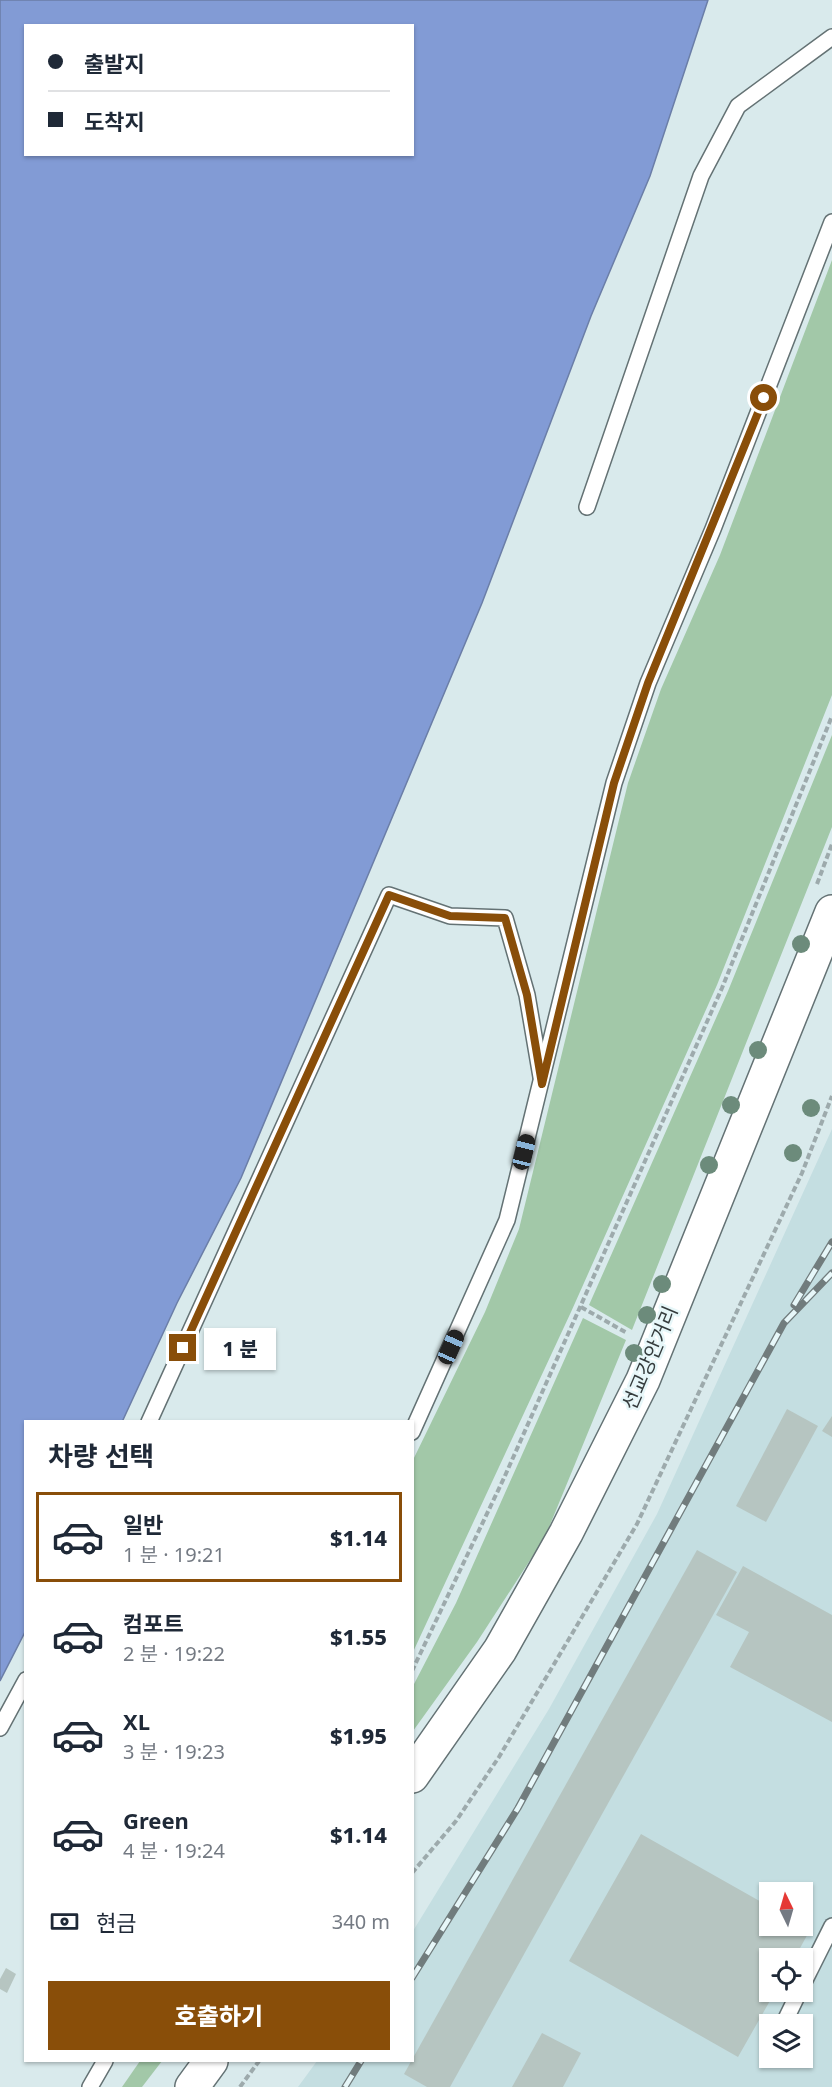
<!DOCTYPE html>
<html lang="ko">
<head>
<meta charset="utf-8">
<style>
	:root { --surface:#fff; --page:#f6f6f7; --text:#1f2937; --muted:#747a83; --line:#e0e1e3; --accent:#894e09 }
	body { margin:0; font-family:"Noto Sans","Noto Sans KR",sans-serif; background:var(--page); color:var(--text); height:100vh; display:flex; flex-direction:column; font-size:22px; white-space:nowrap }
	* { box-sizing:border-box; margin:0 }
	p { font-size:20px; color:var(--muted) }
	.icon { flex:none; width:33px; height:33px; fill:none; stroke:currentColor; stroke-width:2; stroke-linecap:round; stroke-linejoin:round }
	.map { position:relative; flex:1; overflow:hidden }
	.sheet { position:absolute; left:24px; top:1420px; width:390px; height:642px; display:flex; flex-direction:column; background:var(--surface); border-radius:0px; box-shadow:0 2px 4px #0004 }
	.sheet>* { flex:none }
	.hud { position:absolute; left:24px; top:24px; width:390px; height:132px; border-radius:0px; box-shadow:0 2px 4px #0004; display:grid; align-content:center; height:132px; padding:0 24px; background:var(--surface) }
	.needle { width:39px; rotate:355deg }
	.controls { position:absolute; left:759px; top:1882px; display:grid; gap:12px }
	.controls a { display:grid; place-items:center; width:54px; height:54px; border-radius:0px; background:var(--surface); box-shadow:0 2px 4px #0004; font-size:30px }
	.end { position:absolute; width:27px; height:27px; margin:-14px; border:8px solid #894e09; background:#fff; box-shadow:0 0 0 3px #fff }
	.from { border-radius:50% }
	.bubble { position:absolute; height:42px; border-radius:0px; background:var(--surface); box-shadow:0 2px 4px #0004; font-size:20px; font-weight:800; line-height:42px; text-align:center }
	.car { position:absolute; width:18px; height:36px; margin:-18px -9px; border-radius:8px; box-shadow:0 0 4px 2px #0007; background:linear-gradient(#222 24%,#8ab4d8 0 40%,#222 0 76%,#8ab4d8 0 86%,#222 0) }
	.hud b { display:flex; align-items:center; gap:21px; height:57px; font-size:22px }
	.hud b+b { border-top:2px solid var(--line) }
	.hud i { width:15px; height:15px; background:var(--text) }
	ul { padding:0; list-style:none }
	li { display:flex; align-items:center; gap:18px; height:90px; margin:0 12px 9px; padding:0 12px; border:3px solid transparent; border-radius:0px }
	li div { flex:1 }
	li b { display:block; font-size:22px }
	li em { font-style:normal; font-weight:800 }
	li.on { border-color:var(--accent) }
	li>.icon { width:54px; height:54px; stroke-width:1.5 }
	h2 { padding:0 24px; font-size:27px; line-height:72px }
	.pay { display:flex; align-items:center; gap:15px; height:66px; padding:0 24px; font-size:22px }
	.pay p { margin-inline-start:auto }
	.cta { display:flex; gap:12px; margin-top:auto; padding:12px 24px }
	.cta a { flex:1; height:69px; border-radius:0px; background:var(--accent); color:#fff; font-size:24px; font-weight:800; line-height:69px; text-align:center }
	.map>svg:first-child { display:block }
</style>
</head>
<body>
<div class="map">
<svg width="832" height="2087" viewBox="0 0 832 2087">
	<rect width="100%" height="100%" fill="#d9eaec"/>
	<path fill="#c4dee1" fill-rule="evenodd" d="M832,1129V2087H298L317,2061H412L413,1931L549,1709L657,1514ZM770,1893H802V1926H770ZM770,1959H802V1992H770ZM770,2025H802V2058H770Z"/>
	<g fill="#a2c8a8">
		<path d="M832,260V695L717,985L571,1312L413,1652V1460L485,1312L519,1229L628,783L661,689L720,555Z"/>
		<path d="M832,735V827L632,1330L589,1305L728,991Z"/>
		<path d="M583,1318L626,1340L545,1537L477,1642L413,1731V1686L456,1603Z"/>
		<path d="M140,2061H162L142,2087H122Z"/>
	</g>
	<path fill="#829bd5" stroke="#6b7ea7" stroke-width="1.5" fill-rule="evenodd" d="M0,0H708L650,176L591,316L482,603L241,1178L177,1303L122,1422H26L25,1632L0,1681ZM26,26H412V154H26Z"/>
	<g fill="#b6c5c1">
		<path d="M787,1409L818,1426L766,1522L736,1506Z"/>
		<path d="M832,1416V1437L822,1431Z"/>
		<path d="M697,1550L737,1572L450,2087H427L404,2074Z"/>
		<path d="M743,1566L832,1615V1722L730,1667L749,1632L716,1615Z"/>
		<path d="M641,1834L770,1907V1926H803L810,1930L794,1959H770V1992H775L738,2057L569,1961Z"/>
		<path d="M6,1968L16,1974L7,1993L0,1989V1979Z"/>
		<path d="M542,2033L581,2053L563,2087H512Z"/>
	</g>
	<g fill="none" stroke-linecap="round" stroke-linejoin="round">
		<defs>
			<g id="lane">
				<path d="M587,507L701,176L738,106L832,37"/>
				<path d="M149,1422L389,895L450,916L505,918L527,995L541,1077"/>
				<path d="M412,1432L507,1220L614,783L648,683L713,529L832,222"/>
				<path d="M0,1728L26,1680"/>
				<path d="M802,1986L832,1926"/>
				<path d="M783,2025L799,1992"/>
				<path d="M90,2087L105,2061"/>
			</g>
			<g id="secondary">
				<path d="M412,1776L500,1650L566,1533L643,1380L832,912"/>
				<path d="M192,2087L211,2061"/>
			</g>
		</defs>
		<use href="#lane" stroke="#647274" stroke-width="18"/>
		<use href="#secondary" stroke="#647274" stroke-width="36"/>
		<g stroke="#9daaac" stroke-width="4" stroke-dasharray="6 3" stroke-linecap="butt">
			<path d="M817,884L832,844"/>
			<path d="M581,1307L627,1333"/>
			<path d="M412,1671L504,1478L722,988L832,716"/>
			<path d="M412,1873L456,1821L499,1757L637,1524L802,1173L832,1096"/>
			<path d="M240,2087L259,2061"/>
		</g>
		<use href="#lane" stroke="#fff" stroke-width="15"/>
		<use href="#secondary" stroke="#fff" stroke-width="33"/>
		<defs>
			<g id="rail">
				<path d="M794,1305L832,1242"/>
				<path d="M412,1978L518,1808L784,1323L832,1273"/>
				<path d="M345,2087L361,2061"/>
			</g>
		</defs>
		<use href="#rail" stroke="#717c7d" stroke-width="7"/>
		<use href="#rail" stroke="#e7f7f9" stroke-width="4.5" stroke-dasharray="14" stroke-linecap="butt"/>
	</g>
	<g fill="#6c8b7b">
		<circle cx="801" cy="944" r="9"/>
		<circle cx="758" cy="1050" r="9"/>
		<circle cx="731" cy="1105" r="9"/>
		<circle cx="811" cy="1108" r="9"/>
		<circle cx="793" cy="1153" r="9"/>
		<circle cx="709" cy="1165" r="9"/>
		<circle cx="662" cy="1284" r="9"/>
		<circle cx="647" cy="1315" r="9"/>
		<circle cx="634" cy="1353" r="9"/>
	</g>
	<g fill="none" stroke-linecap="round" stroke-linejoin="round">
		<path stroke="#894e09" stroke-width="8" d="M183,1348L389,895L450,916L505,918L527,995L542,1084L614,783L648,683L764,398"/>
	</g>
	<g text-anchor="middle" stroke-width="5" stroke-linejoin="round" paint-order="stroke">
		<g font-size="20" fill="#353c3d" stroke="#e7f7f9">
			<text transform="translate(650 1358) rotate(-67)" y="7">선교강안거리</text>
		</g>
	</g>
</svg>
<div class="controls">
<a><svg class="needle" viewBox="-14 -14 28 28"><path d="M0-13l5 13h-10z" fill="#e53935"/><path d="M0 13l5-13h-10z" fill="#747a83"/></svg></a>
<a><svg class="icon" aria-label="locate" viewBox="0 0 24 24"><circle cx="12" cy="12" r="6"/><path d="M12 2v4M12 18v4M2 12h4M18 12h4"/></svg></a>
<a><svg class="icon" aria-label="layers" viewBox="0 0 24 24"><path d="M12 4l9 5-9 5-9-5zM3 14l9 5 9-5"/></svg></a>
</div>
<i class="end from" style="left:764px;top:398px"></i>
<i class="end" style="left:183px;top:1348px"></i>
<div class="bubble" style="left:204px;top:1328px;width:72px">1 분</div>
<i class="car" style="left:524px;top:1152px;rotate:14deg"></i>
<i class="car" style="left:451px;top:1347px;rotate:24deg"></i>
<div class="hud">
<b><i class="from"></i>출발지</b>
<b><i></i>도착지</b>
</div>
<section class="sheet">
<h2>차량 선택</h2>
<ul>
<li class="on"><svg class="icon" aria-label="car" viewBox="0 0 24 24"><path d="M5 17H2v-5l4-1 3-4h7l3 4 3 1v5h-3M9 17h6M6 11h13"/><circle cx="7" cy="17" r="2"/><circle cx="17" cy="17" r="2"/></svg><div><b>일반</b><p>1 분 · 19:21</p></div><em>$1.14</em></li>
<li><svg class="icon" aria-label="car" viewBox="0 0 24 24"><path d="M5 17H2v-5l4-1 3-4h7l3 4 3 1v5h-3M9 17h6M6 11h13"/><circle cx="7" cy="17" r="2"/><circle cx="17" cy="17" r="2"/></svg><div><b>컴포트</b><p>2 분 · 19:22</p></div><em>$1.55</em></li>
<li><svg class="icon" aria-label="car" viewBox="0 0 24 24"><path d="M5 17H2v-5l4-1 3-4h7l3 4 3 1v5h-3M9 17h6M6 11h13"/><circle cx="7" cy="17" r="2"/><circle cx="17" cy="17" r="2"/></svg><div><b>XL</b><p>3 분 · 19:23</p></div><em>$1.95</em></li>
<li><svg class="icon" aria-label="car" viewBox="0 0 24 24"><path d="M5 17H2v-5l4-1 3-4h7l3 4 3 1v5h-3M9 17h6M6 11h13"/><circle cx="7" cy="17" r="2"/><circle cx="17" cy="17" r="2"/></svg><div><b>Green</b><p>4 분 · 19:24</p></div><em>$1.14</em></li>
</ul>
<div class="pay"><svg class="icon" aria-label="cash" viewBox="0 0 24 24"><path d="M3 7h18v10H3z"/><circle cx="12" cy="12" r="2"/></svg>현금<p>340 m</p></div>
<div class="cta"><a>호출하기</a></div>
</section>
</div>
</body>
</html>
